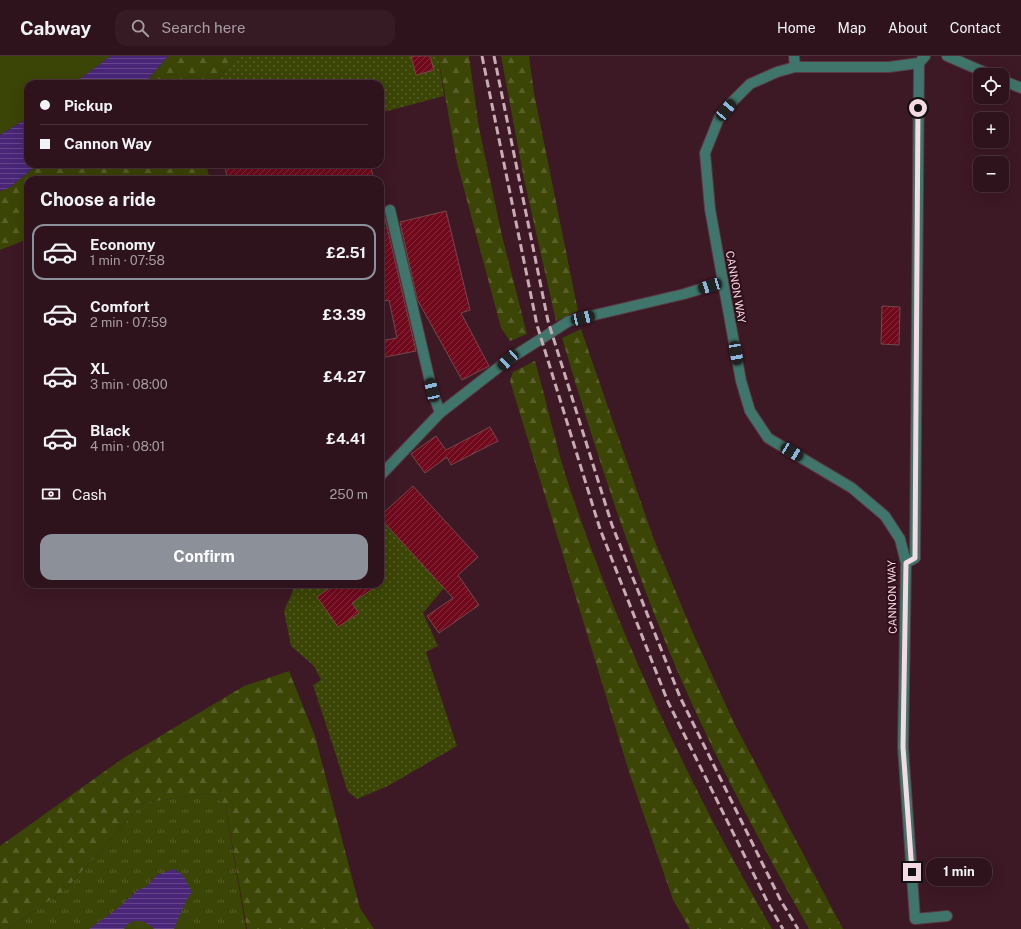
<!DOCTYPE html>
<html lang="en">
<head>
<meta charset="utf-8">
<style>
	:root { --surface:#2e121c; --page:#361b25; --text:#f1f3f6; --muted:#a79ea3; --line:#49323b; --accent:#8c9099 }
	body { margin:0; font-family:"Public Sans",sans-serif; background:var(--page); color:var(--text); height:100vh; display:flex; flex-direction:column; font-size:15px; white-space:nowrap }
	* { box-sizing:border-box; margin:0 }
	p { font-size:13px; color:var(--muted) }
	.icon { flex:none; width:22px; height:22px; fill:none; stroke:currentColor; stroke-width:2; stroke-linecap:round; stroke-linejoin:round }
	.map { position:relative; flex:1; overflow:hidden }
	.drawer { position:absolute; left:24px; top:120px; width:360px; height:412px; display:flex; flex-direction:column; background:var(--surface); border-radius:12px; box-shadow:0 4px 16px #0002,0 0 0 1px var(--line) }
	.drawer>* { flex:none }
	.guide { position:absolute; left:24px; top:24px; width:360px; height:88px; border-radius:12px; box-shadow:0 4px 16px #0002,0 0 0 1px var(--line); display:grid; align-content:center; height:88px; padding:0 16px; background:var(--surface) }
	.controls { position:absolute; left:973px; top:12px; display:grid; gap:8px }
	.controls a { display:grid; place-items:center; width:36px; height:36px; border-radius:8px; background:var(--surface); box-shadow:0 4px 16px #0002,0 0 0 1px var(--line); font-size:20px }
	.end { position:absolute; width:18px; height:18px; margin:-9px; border:5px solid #f4dae2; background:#111; box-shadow:0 0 0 2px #111 }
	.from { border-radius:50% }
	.bubble { position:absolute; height:28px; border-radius:12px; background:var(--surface); box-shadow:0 4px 16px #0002,0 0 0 1px var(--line); font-size:13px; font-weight:700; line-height:28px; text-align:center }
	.car { position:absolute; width:12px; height:24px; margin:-12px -6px; border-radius:5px; box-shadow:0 0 3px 1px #0007; background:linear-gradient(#222 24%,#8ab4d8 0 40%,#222 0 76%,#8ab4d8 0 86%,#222 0) }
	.guide b { display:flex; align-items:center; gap:14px; height:38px; font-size:15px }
	.guide b+b { border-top:1px solid var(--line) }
	.guide i { width:10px; height:10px; background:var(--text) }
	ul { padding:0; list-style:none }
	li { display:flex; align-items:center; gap:12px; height:56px; margin:0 8px 6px; padding:0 8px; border:2px solid transparent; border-radius:12px }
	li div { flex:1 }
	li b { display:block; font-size:15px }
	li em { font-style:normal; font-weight:700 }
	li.active { border-color:var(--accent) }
	li>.icon { width:36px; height:36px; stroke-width:1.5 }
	h2 { padding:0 16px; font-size:18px; line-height:48px }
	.pay { display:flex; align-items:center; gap:10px; height:44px; padding:0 16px; font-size:15px }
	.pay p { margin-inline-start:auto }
	.button { display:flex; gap:8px; margin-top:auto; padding:8px 16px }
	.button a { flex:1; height:46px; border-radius:12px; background:var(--accent); color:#fff; font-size:16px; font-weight:700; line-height:46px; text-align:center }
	header { display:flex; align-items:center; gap:24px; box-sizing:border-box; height:56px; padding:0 20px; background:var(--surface); border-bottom:1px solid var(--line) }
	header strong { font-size:19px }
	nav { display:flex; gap:22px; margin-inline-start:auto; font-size:14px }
	.search { width:280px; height:36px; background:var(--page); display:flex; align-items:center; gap:10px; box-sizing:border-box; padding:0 14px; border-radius:12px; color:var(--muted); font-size:15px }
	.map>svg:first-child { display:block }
</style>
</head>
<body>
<header>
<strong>Cabway</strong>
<div class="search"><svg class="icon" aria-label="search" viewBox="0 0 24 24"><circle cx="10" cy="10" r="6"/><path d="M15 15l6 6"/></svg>Search here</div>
<nav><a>Home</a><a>Map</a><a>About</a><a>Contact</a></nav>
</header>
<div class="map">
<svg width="1021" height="873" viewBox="0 0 1021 873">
	<defs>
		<pattern id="grass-tufts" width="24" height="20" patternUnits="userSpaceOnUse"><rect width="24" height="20" fill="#3b4505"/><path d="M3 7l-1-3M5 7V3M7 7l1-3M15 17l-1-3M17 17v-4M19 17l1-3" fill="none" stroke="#585f29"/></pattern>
		<pattern id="forest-firs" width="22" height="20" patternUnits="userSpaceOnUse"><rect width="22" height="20" fill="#3b4505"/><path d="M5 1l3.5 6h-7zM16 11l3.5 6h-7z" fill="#585f29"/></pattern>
		<pattern id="garden-dots" width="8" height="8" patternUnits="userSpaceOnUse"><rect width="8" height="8" fill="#3b4505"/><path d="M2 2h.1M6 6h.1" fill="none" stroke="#585f29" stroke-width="1.8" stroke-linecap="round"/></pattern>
		<pattern id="water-rules" width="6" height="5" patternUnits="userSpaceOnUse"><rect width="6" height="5" fill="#492678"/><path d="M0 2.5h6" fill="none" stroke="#64458b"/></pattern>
		<pattern id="building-hatch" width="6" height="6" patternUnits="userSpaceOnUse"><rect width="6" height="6" fill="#71091d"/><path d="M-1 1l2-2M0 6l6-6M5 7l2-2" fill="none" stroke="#862c3e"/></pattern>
	</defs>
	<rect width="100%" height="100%" fill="#3d1825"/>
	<path fill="url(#grass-tufts)" d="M209,737L225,748L246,873H8L65,834L143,747Z"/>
	<g fill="url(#forest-firs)">
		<path d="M168,0H239L213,28H144Z"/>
		<path d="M438,0H469L479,72L502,180L527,278L510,285L501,272L457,107Z"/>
		<path d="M501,0H529L534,37L578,255L556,265L524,123Z"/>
		<path d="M38,108H206L210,124H28V183L0,194V135L9,132Z"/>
		<path d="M581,273L653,481L692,575L734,667L843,873H809C758,783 706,686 667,590C626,490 593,386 562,282Z"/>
		<path d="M535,305C547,347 556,391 570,433C622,586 691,733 772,873H690L673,844L630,719L510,325L513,316Z"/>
		<path d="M289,615L315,680L360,852L374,873H247L225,748L209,737L143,747L65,834L8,873H0V790L122,703L244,630Z"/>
	</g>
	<path fill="#3b4505" d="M0,0H111L73,28H28V62L0,79Z"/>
	<g fill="url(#garden-dots)">
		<path d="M239,0H438L444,40L380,57V28H213Z"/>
		<path d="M380,462L444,532L423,557L438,590L426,596L457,690L388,730L357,743L348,736L313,629L321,624L314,610L291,590L284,555L296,528H380Z"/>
	</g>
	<g fill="url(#water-rules)">
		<path d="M111,0H168L144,28H73Z"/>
		<path d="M28,62V108H38L9,132L0,135V79Z"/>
		<path d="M174,813L183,819L192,836C185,844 179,862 174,873H154C145,864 132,860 124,873H89L117,853L138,834L146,831L157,819Z"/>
	</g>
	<g fill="url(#building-hatch)" stroke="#744949">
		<path d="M411,0H430L434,14L416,19Z"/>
		<path d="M224,108H370L374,124H228Z"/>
		<path d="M446,155L470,254L461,257L489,310L462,324L417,243L400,166Z"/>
		<path d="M380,158H384L416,295L380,302V285L397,282L389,244L380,246Z"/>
		<path d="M882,250L900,251L899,289L881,288Z"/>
		<path d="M490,371L498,385L451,409L447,401L425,417L411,398L436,380L446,394Z"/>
		<path d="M413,430L478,501L458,519L479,549L439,577L427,560L453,542L380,462V460Z"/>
		<path d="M335,528H380L352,547L359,557L338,571L317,541Z"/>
	</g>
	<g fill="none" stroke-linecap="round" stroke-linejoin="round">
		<defs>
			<g id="minor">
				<path d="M794,0L795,11"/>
				<path d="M925,0L919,7L889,11H795L777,16L750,28L732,46L719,62L705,97L710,153L723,226L741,325L750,355L768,382L852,432L885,460L900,483L906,507L903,691L915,863L947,860"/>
				<path d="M947,0L991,19"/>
				<path d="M1002,24L1021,32"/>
				<path d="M390,154L432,334L440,357"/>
				<path d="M380,420L440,357L508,304L569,265L684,238L723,226"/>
				<path d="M906,507L915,502L919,7"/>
			</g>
		</defs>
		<use href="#minor" stroke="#5a3743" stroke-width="12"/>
		<use href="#minor" stroke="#3f756a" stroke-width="10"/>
		<g stroke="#c8acb5" stroke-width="3" stroke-dasharray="8 4" stroke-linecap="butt">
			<path d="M482,0L537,269L600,473L668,646L770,851L783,873"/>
			<path d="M494,0L548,265L612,469L680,641L781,845L798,873"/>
		</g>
	</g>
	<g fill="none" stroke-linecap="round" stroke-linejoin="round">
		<path stroke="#f4dae2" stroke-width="5" d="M912,816L903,691L906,507L915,502L918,52"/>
	</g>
	<g text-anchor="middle" stroke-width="4" stroke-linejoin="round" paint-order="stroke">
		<g font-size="11" fill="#f4dae2" stroke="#320e1c">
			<text transform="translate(736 231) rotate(80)" y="4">CANNON WAY</text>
			<text transform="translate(892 541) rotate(-91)" y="4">CANNON WAY</text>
		</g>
	</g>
</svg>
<div class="controls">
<a><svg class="icon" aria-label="locate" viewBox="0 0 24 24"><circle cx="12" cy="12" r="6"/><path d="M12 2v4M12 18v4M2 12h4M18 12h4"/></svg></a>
<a>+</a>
<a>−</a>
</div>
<i class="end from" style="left:918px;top:52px"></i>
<i class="end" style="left:912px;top:816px"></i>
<div class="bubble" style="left:926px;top:802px;width:66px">1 min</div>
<i class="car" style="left:726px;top:54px;rotate:40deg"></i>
<i class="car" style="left:710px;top:230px;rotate:253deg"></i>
<i class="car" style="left:583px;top:262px;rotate:77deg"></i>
<i class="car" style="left:736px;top:297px;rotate:170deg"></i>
<i class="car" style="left:508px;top:304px;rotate:227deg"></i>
<i class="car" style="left:432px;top:334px;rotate:347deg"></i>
<i class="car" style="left:792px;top:396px;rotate:121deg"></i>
<div class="guide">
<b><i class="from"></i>Pickup</b>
<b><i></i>Cannon Way</b>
</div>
<section class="drawer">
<h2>Choose a ride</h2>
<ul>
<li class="active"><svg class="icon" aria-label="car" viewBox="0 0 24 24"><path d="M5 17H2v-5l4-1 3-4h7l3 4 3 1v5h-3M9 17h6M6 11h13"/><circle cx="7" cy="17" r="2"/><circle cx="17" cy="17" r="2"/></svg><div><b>Economy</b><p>1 min · 07:58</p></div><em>£2.51</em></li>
<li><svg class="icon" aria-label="car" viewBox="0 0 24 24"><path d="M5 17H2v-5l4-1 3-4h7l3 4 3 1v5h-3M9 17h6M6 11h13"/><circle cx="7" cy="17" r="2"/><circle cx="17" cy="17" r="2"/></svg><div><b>Comfort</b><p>2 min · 07:59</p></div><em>£3.39</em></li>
<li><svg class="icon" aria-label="car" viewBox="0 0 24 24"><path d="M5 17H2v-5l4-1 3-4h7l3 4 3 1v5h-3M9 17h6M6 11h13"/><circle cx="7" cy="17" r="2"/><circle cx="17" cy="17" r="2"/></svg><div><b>XL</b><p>3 min · 08:00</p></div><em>£4.27</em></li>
<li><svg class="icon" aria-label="car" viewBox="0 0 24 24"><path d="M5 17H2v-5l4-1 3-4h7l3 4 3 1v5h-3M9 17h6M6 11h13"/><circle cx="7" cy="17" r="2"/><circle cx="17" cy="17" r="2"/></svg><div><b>Black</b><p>4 min · 08:01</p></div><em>£4.41</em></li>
</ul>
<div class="pay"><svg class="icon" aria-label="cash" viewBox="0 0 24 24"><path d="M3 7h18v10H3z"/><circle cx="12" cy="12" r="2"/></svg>Cash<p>250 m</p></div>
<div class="button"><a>Confirm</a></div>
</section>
</div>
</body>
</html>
